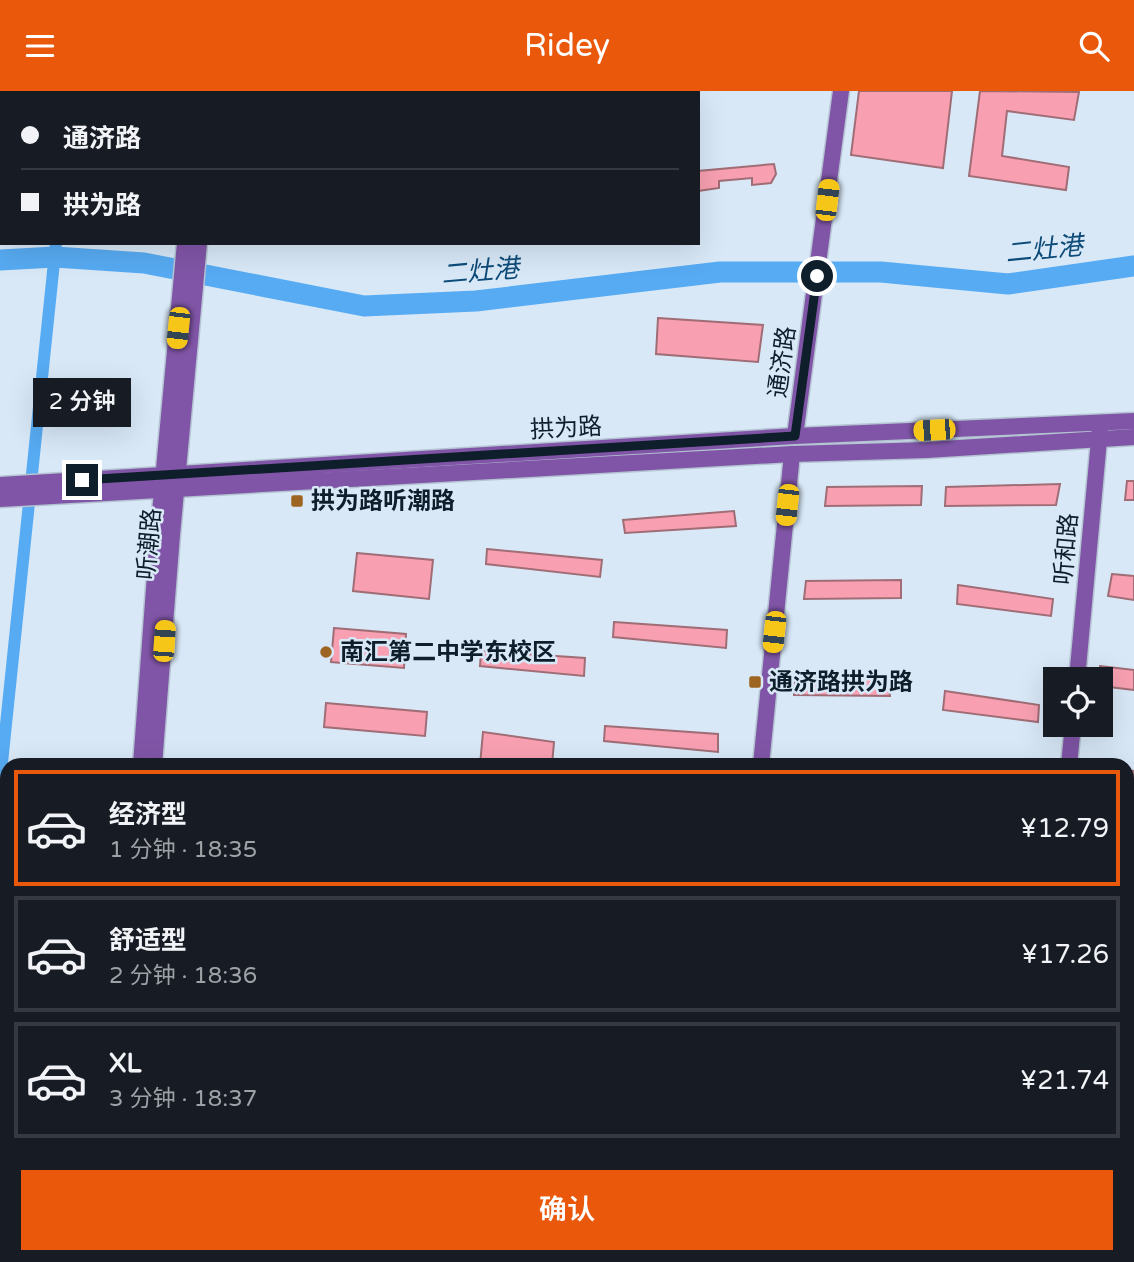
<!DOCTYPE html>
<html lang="zh">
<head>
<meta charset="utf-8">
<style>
	:root { --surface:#171b24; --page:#242831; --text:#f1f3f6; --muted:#9ea1a6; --line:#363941; --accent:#ea580c }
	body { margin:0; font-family:"Varela Round","Noto Sans SC",sans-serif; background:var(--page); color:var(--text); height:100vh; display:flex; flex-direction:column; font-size:26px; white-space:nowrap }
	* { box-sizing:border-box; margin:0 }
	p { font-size:23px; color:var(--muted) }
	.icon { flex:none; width:38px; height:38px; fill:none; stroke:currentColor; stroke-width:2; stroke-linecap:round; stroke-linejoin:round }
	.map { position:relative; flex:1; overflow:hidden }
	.panel { position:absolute; left:0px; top:667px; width:1134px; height:506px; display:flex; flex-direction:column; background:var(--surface); border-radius:21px 21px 0 0; box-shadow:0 7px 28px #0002 }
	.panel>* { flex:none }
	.guide { position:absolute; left:0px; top:0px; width:700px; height:154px; box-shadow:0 7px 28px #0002; display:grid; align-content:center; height:154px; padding:0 21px; background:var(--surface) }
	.buttons { position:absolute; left:1043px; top:576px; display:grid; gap:14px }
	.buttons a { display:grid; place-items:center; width:70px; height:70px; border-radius:0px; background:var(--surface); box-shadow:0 7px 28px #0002; font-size:35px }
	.end { position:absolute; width:32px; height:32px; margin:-16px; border:9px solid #0f1e2b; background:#fff; box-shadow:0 0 0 4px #fff }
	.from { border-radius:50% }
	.bubble { position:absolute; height:49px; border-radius:0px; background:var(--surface); box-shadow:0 7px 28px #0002; font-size:23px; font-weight:600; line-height:49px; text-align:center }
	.car { position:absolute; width:21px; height:42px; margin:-21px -10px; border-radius:9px; box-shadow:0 0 5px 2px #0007; background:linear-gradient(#f5c518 24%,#345 0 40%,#f5c518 0 76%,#345 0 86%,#f5c518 0) }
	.guide b { display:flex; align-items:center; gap:24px; height:66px; font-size:26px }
	.guide b+b { border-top:2px solid var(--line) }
	.guide i { width:18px; height:18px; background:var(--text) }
	ul { padding:12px 0 0; list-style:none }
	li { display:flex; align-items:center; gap:21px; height:116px; margin:0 14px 10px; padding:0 7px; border:4px solid var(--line); border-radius:0px }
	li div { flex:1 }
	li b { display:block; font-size:26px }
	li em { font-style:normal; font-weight:600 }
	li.current { border-color:var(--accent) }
	li>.icon { width:63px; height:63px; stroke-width:1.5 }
	.button { display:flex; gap:14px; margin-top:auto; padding:14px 21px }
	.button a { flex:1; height:80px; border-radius:0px; background:var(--accent); color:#fff; font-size:28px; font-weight:600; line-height:80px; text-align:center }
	header { display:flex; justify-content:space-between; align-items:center; height:91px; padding:0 21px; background:var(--accent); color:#fff; font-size:32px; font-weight:600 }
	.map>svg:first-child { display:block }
</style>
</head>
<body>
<header><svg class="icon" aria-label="menu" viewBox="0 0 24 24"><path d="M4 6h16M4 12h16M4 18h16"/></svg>Ridey<svg class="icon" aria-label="search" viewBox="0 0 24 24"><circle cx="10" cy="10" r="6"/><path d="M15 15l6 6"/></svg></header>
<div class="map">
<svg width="1134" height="1171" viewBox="0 0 1134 1171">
	<rect width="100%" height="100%" fill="#d8e8f7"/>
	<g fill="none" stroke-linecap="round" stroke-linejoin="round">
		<g stroke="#57abf2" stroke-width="12">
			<path d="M72,2V0"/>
			<path d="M0,691L56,152"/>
		</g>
		<path stroke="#57abf2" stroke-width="21" d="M0,169L55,166L144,172L364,215L476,210L720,181H881L1008,193L1134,175"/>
	</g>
	<g fill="#f8a0b2" stroke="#a06d76" stroke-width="2">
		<path d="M859,0H952L943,77L851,64Z"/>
		<path d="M980,0L1079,1L1074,29L1007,20L1002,65L1069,76L1066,99L969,85Z"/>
		<path d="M774,73L776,83L771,92L752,94V87L719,90V97L698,100V80Z"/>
		<path d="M658,227L763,234L758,271L656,263Z"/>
		<path d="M1127,390H1134V409H1125Z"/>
		<path d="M1060,393L1056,414L945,415L946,396Z"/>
		<path d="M922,395L921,414L825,415L827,396Z"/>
		<path d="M734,420L736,435L625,442L623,429Z"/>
		<path d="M487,458L602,469L600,486L486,473Z"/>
		<path d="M357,462L433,469L429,508L353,500Z"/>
		<path d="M1112,483L1134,485V509L1108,505Z"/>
		<path d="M901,489V507L804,508L806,490Z"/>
		<path d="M958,494L1053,508L1051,525L957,513Z"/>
		<path d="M614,531L727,539L726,557L613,546Z"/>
		<path d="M334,537L406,543L404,577L331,571Z"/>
		<path d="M481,560L585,567L584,585L480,575Z"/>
		<path d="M1100,575L1134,579V599L1101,595V588H1099Z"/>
		<path d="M795,586H887L890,605L794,604Z"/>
		<path d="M945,600L1039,614L1038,631L943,619Z"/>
		<path d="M326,612L427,621L425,645L324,636Z"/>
		<path d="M605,635L718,643V661L604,650Z"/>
		<path d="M483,641L554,651L552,674H480Z"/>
		<path d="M1127,679L1134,680V703L1127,702Z"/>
		<path d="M1127,756L1134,757V779H1127Z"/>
		<path d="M1,1139H7V1158H0Z"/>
		<path d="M805,1166H878V1171H838L805,1169Z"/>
		<rect x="899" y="1166" width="97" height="5"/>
	</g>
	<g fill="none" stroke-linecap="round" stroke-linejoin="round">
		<defs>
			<path id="street" d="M0,777L7,778"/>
			<g id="secondary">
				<path d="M198,2V0"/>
				<path d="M214,2V0"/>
				<path d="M795,345L841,0"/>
				<path d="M0,394L795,345L1134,330"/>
				<path d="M0,408L792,363L927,359L1134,346"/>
				<path d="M1077,588L1100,338"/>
				<path d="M141,674L158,443L185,152"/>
				<path d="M154,674L172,444L199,152"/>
				<path d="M761,674L792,363"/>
				<path d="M1069,674L1073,634"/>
				<path d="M1127,851H1134"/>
				<path d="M93,1171L94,1166"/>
				<path d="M107,1171V1166"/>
				<path d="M718,1171V1166"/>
			</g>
		</defs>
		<use href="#street" stroke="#b4c4d2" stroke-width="14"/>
		<use href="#secondary" stroke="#b4c4d2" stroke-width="19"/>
		<use href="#street" stroke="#a186be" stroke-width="10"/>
		<use href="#secondary" stroke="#8055a7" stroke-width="16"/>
	</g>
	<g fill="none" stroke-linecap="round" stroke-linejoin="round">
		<path stroke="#0f1e2b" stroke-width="9" d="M82,389L795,345L817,185"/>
	</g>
	<g fill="#9d6521" stroke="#d8e8f7" stroke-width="2.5">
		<rect x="290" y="403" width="14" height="14" rx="3.5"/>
		<circle cx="326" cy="561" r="7"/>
		<rect x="748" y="584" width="14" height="14" rx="3.5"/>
	</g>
	<g text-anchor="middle" stroke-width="5" stroke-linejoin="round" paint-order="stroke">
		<g font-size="24" fill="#0f1e2b" stroke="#d8e8f7">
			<text transform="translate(782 271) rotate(-82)" y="8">通济路</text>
			<text transform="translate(566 337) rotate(-3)" y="8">拱为路</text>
			<text transform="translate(149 453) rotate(-85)" y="8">听潮路</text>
			<text transform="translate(1066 458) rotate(-85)" y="8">听和路</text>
		</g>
		<g font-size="24" font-weight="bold" fill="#0f1e2b" stroke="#d8e8f7" text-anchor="start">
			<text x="311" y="418">拱为路听潮路</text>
			<text x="340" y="569">南汇第二中学东校区</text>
			<text x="769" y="599">通济路拱为路</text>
		</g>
		<g font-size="26" font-style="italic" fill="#0d4b79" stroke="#d8e8f7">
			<text transform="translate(1044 158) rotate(-6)" y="9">二灶港</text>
			<text transform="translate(480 180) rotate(-5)" y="9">二灶港</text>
		</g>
	</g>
</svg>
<div class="buttons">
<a><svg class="icon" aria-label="locate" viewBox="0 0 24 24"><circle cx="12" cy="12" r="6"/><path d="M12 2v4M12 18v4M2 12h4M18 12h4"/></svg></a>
</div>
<i class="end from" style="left:817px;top:185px"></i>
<i class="end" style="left:82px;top:389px"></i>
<div class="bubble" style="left:33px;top:287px;width:98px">2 分钟</div>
<i class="car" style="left:827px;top:109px;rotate:7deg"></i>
<i class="car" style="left:178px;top:237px;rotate:186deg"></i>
<i class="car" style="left:934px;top:339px;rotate:267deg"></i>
<i class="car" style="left:787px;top:414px;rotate:186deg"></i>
<i class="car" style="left:774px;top:541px;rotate:186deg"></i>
<i class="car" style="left:164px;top:550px;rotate:4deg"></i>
<div class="guide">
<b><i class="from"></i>通济路</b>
<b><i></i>拱为路</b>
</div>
<section class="panel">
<ul>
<li class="current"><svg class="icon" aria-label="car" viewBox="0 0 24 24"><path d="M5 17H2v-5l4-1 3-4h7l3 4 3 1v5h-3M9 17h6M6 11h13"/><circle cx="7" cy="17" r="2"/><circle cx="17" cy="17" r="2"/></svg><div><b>经济型</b><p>1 分钟 · 18:35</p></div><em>¥12.79</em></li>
<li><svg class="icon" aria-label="car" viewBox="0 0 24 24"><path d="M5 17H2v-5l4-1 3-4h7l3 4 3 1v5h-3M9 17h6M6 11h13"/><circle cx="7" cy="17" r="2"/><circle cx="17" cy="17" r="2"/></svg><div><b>舒适型</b><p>2 分钟 · 18:36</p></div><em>¥17.26</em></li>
<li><svg class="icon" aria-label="car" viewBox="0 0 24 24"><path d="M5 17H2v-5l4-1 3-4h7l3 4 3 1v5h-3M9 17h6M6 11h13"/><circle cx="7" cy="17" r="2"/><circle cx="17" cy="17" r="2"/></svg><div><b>XL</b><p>3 分钟 · 18:37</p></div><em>¥21.74</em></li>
</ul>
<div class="button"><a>确认</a></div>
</section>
</div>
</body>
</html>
